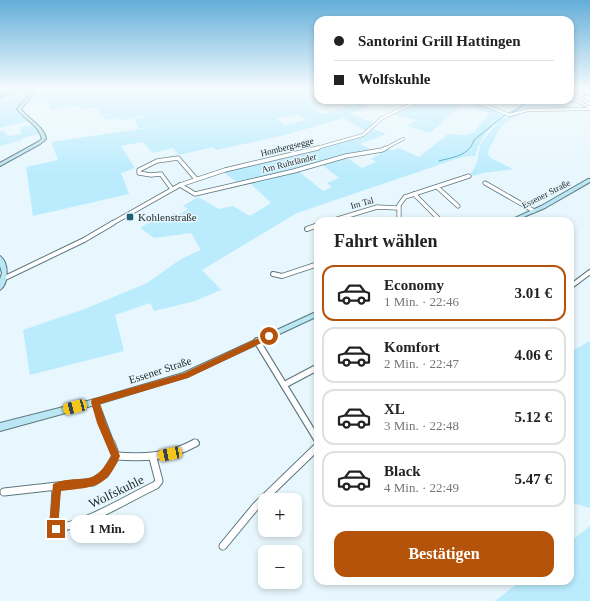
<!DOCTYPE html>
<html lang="de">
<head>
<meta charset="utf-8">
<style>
	:root { --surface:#fff; --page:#f2f2f2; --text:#222; --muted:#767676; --line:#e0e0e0; --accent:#b45309 }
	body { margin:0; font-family:"Times New Roman",serif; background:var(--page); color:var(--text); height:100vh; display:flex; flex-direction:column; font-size:15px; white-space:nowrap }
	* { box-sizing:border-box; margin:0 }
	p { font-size:13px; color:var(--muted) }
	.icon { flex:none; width:22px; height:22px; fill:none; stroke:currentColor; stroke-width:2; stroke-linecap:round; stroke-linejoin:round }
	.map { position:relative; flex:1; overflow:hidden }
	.details { position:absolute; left:314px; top:217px; width:260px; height:368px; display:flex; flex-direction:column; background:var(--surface); border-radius:12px; box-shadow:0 2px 6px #0003 }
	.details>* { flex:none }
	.banner { position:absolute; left:314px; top:16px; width:260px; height:88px; border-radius:12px; box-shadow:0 2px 6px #0003; display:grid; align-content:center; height:88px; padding:0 20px; background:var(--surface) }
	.tools { position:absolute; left:258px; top:493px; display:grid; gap:8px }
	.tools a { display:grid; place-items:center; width:44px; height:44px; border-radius:8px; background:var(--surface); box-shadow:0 2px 6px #0003; font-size:20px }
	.end { position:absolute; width:18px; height:18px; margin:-9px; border:5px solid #b45309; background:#fff; box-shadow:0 0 0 2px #fff }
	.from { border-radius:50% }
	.bubble { position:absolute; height:28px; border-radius:12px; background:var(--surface); box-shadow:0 2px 6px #0003; font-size:13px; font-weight:700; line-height:28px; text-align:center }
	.car { position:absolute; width:12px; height:24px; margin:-12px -6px; border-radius:5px; box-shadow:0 0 3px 1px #0007; background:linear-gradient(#f5c518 24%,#345 0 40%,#f5c518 0 76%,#345 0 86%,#f5c518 0) }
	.banner b { display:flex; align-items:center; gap:14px; height:38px; font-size:15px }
	.banner b+b { border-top:1px solid var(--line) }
	.banner i { width:10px; height:10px; background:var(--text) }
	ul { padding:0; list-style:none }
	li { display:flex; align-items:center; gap:12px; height:56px; margin:0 8px 6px; padding:0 12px; border:2px solid var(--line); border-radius:12px }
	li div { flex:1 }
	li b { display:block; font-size:15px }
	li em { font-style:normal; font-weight:700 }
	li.selected { border-color:var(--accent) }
	li>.icon { width:36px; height:36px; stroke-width:1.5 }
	h2 { padding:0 20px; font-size:18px; line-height:48px }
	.cta { display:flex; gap:8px; margin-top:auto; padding:8px 20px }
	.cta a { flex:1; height:46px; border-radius:12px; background:var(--accent); color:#fff; font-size:16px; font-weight:700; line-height:46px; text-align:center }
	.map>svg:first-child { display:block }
</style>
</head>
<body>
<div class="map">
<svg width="590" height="601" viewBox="0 0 590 601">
	<rect width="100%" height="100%" fill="#e7f7fd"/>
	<g fill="#bbecfd" fill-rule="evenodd">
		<path d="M24,89H31L18,107V111L28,121L0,128V96Z"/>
		<path d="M34,89H106L109,94L107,89H318V100H374L365,104L369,106L350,114L374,123L367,132L344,118L281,136L216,150L213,147L179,155L173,148L153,153L143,142L121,146L135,168L121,173L129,194L33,216L26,167L58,160L51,142L147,128L160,125L139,129L134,119L143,117L142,116L122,121L120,117L106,120L96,111L100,110L97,107L81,110L79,105L50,110L49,101L26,104L25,103ZM325,103H334L335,105H345L343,109L321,114L317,111V106L312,105ZM297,115L307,120L284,125L276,119Z"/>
		<path d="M421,100H456L476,102L506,115C490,126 481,137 475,156L462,157L297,213L202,270L221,290L195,301L154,311L150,303L115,315L124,351L30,375L23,330L87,308L147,283L181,259L201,250L191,233L154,238L140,228L158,218L162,220L174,213L178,215L188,209L183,206L198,197L219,209L233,206L250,216L271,203L248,181L298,171L323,191L332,187L327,183L339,178L321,164L345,156L362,168L376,162L371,159L381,153V151L388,148L393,150L399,148L419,157L448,134L466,135L474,132L490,113L461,105L430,133L407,126L416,120L391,114Z"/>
		<path d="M525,100H554L574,109L527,110L509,115L506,114L516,108Z"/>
		<path d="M520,112V116C504,121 500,125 494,140C491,146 488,149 488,155L491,158L513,169L483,173L473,176L471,174L477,162L480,146L485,138L500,120Z"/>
		<path d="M31,125L43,133L22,138V140L0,146V131H5L4,132L9,136L21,134V127Z"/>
		<path d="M373,129L386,134L360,144L374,151L345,155L293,171L238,183L223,172L365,135Z"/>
		<path d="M590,341V508L570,502V352Z"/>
		<path d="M590,526V601H495L521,581H570V542Z"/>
	</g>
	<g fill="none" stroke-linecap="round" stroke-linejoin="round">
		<g stroke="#3ca4c2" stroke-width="1">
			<path d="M507,114L516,110L529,100"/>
			<path d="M439,161C453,157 469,156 474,140L505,115"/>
		</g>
		<defs>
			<g id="street-far4">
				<path d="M570,91L583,95"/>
				<path d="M570,97L590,108"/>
				<path d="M590,97H584L590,100"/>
				<path d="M458,100L477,102L509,115L528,110L590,109"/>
				<path d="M563,101L576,100"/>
				<path d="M313,149L363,135L382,118L420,100"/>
				<path d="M384,149L403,139"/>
			</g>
			<g id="street-far3">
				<path d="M485,183L534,211"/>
				<path d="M180,185L195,194L294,171L346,156L382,150L386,148"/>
				<path d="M437,187L458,206"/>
				<path d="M172,189L161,174L151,175L139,173V170L157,161L178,158L196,179"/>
				<path d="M414,194L438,218"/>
				<path d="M331,221L377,207L398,208"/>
				<path d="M399,221V205L405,197L469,176"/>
				<path d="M111,224L180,185L225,170L318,148"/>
			</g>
			<g id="street-far2">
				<path d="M307,229L318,225"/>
				<path d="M273,274L282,276L318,264"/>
				<path d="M5,278L84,240L113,223"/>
				<path d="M570,287L590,272"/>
			</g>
			<g id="street-far1">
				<path d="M257,341L318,441"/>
				<path d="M284,385L318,367"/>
				<path d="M95,402L111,444"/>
				<path d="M193,444L196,443"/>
			</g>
			<g id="street">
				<path d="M116,456C144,458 170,457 195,443"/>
				<path d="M56,487L54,528C81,528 130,497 156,485L159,481L153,458"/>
				<path d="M4,492L93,482L105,474L116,456L111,443"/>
				<path d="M223,546L256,506L318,446"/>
			</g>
			<g id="secondary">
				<path d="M19,89H24L0,97V95Z"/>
				<path d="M31,89H34L29,99L21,109C28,119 44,126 46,139L40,144L0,166V163L38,142L42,139C40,126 24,119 17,109L26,99Z"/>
				<path d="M588,179H590V182L545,208L514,221H508L541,206Z"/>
				<path d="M0,256C9,262 9,284 0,290V279L2,273L0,266Z"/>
				<path d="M318,311V316L187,377L95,405L0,431V423L95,399L183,373Z"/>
			</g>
		</defs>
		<use href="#street-far4" stroke="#5e777f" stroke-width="3.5"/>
		<use href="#street-far3" stroke="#5e777f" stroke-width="5"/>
		<use href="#street-far2" stroke="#5e777f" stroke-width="6"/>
		<use href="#street-far1" stroke="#5e777f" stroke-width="8"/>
		<use href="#street" stroke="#5e777f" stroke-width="9"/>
		<use href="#secondary" stroke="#5e777f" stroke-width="2"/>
		<use href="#street-far4" stroke="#fff" stroke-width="2.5"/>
		<use href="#street-far3" stroke="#fff" stroke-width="3.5"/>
		<use href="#street-far2" stroke="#fff" stroke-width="4"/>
		<use href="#street-far1" stroke="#fff" stroke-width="5.5"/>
		<use href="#street" stroke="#fff" stroke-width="7"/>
		<use href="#secondary" fill="#b9e7f3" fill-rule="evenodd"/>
	</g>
	<linearGradient id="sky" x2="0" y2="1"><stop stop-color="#63aed9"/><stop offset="0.51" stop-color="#f4fbfe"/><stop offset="1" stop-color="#f4fbfe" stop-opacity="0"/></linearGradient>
	<rect width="590" height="173" fill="url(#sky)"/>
	<path fill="#b45309" d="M269,333L273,336L272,338L188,378L100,404L106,423L120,456C106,489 93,487 61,491L58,524L61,529L60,533L56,534L50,532L49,524L53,484C81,472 92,491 111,456L97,423L91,402L92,399L184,373Z"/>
	<rect fill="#1f6275" stroke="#e7f7fd" stroke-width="1.5" x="126" y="213" width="8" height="8" rx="2"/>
	<g text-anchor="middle" stroke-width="3" stroke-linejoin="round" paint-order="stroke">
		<g font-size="9" fill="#232d31" stroke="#e7f7fd">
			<text transform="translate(287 147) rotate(-14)" y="3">Hombergsegge</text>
			<text transform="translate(289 163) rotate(-14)" y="3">Am Ruhrländer</text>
			<text transform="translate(546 194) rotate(-27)" y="3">Essener Straße</text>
			<text transform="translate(362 203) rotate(-15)" y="3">Im Tal</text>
		</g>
		<g font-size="11" fill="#232d31" stroke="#e7f7fd" text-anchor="start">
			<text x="138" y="221">Kohlenstraße</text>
		</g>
		<g font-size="11" fill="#232d31" stroke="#e7f7fd">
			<text transform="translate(160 370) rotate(-18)" y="4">Essener Straße</text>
		</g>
		<g font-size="13" fill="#232d31" stroke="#e7f7fd">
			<text transform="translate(116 491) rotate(-26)" y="5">Wolfskuhle</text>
		</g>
	</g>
</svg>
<div class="tools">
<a>+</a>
<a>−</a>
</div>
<i class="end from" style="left:269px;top:336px"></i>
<i class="end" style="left:56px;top:529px"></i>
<div class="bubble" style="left:70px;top:515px;width:74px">1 Min.</div>
<i class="car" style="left:75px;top:407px;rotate:255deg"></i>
<i class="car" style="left:170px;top:454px;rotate:259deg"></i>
<div class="banner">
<b><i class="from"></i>Santorini Grill Hattingen</b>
<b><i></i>Wolfskuhle</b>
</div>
<section class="details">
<h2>Fahrt wählen</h2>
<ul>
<li class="selected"><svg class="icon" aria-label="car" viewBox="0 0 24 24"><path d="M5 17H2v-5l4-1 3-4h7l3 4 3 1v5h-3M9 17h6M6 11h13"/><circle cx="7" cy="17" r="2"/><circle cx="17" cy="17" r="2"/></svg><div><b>Economy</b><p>1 Min. · 22:46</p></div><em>3.01 €</em></li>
<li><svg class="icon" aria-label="car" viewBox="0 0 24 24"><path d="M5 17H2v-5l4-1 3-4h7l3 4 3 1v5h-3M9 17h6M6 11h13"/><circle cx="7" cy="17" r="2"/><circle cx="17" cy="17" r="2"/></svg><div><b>Komfort</b><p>2 Min. · 22:47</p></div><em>4.06 €</em></li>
<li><svg class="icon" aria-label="car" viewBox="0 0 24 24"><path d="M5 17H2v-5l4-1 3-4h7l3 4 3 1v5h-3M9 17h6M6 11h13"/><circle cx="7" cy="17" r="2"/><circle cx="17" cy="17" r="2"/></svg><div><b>XL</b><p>3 Min. · 22:48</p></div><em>5.12 €</em></li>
<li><svg class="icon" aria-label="car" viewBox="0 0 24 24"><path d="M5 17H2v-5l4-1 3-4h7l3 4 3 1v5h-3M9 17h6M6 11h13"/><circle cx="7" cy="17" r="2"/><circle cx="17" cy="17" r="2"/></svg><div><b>Black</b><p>4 Min. · 22:49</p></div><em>5.47 €</em></li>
</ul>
<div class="cta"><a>Bestätigen</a></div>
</section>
</div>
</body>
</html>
